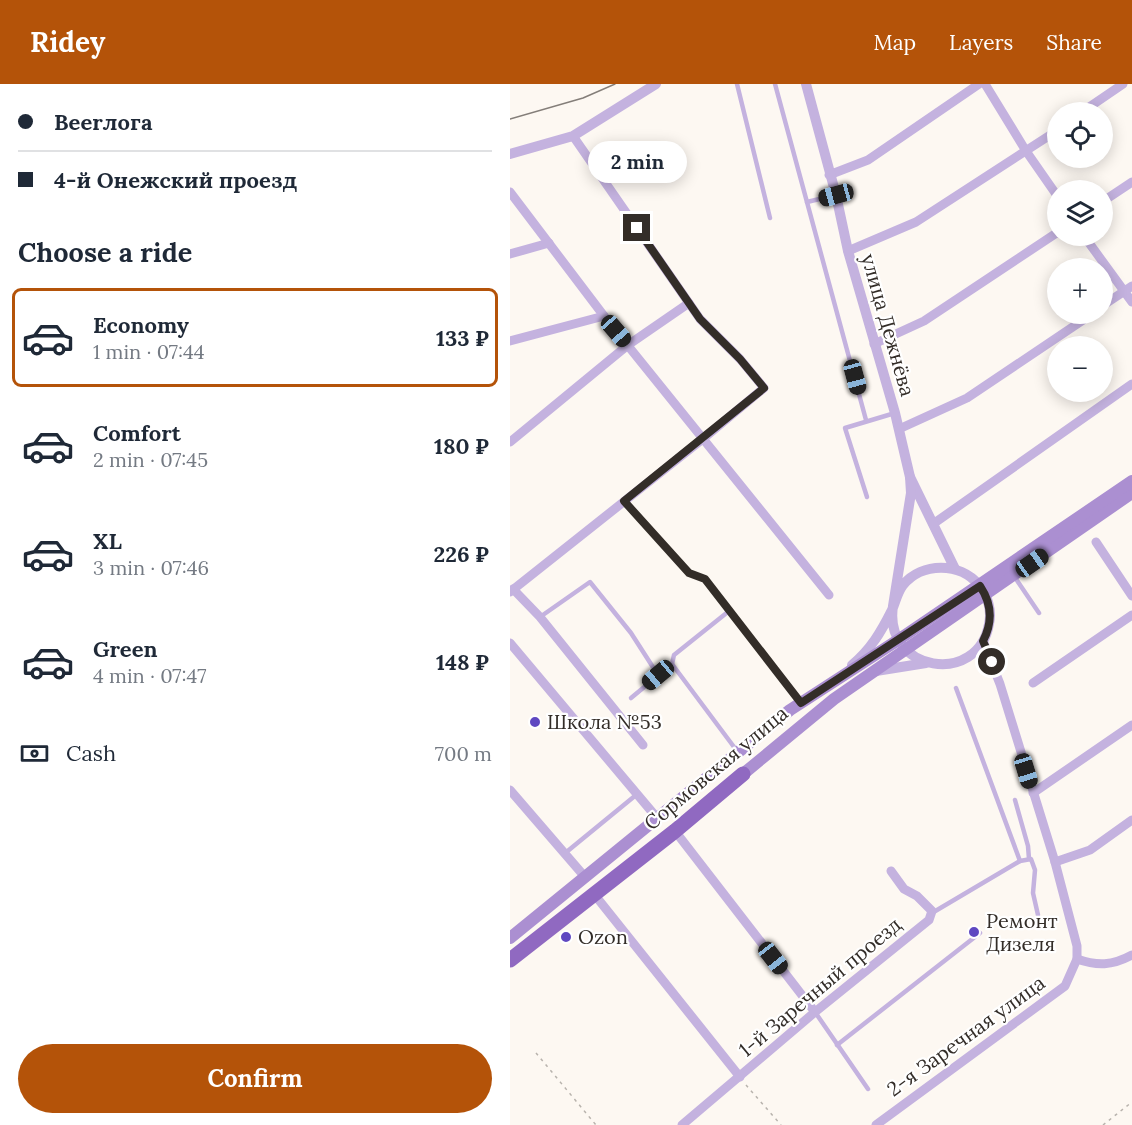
<!DOCTYPE html>
<html lang="en">
<head>
<meta charset="utf-8">
<style>
	:root { --surface:#fff; --page:#f2f2f3; --text:#1f2937; --muted:#747a83; --line:#e0e1e3; --accent:#b45309 }
	body { margin:0; font-family:Lora,serif; background:var(--page); color:var(--text); height:100vh; display:flex; flex-direction:column; font-size:22px; white-space:nowrap }
	* { box-sizing:border-box; margin:0 }
	p { font-size:20px; color:var(--muted) }
	.icon { flex:none; width:33px; height:33px; fill:none; stroke:currentColor; stroke-width:2; stroke-linecap:round; stroke-linejoin:round }
	.map { position:relative; flex:1; overflow:hidden }
	.sheet { display:flex; flex-direction:column; background:var(--surface); width:510px }
	.sheet>* { flex:none }
	.hud { display:grid; align-content:center; height:132px; padding:0 18px; background:var(--surface) }
	.fabs { position:absolute; left:537px; top:18px; display:grid; gap:12px }
	.fabs a { display:grid; place-items:center; width:66px; height:66px; border-radius:50%; background:var(--surface); box-shadow:0 3px 15px #0003; font-size:30px }
	.end { position:absolute; width:27px; height:27px; margin:-14px; border:8px solid #332d28; background:#fff; box-shadow:0 0 0 3px #fff }
	.from { border-radius:50% }
	.bubble { position:absolute; height:42px; border-radius:21px; background:var(--surface); box-shadow:0 3px 15px #0003; font-size:20px; font-weight:800; line-height:42px; text-align:center }
	.car { position:absolute; width:18px; height:36px; margin:-18px -9px; border-radius:8px; box-shadow:0 0 4px 2px #0007; background:linear-gradient(#222 24%,#8ab4d8 0 40%,#222 0 76%,#8ab4d8 0 86%,#222 0) }
	.hud b { display:flex; align-items:center; gap:21px; height:57px; font-size:22px }
	.hud b+b { border-top:2px solid var(--line) }
	.hud i { width:15px; height:15px; background:var(--text) }
	ul { padding:0; list-style:none }
	li { display:flex; align-items:center; gap:18px; height:99px; margin:0 12px 9px; padding:0 6px; border:3px solid transparent; border-radius:9px }
	li div { flex:1 }
	li b { display:block; font-size:22px }
	li em { font-style:normal; font-weight:800 }
	li.selected { border-color:var(--accent) }
	li>.icon { width:54px; height:54px; stroke-width:1.5 }
	h2 { padding:0 18px; font-size:27px; line-height:72px }
	.pay { display:flex; align-items:center; gap:15px; height:66px; padding:0 18px; font-size:22px }
	.pay p { margin-inline-start:auto }
	.cta { display:flex; gap:12px; margin-top:auto; padding:12px 18px }
	.cta a { flex:1; height:69px; border-radius:36px; background:var(--accent); color:#fff; font-size:24px; font-weight:800; line-height:69px; text-align:center }
	header { display:flex; align-items:center; gap:36px; box-sizing:border-box; height:84px; padding:0 30px; background:var(--accent); color:#fff }
	header strong { font-size:28px }
	nav { display:flex; gap:33px; margin-inline-start:auto; font-size:21px }
	main { display:flex; flex:1; min-height:0 }
	.map>svg:first-child { display:block }
</style>
</head>
<body>
<header>
<strong>Ridey</strong>
<nav><a>Map</a><a>Layers</a><a>Share</a></nav>
</header>
<main>
<section class="sheet">
<div class="hud">
<b><i class="from"></i>Beerлога</b>
<b><i></i>4-й Онежский проезд</b>
</div>
<h2>Choose a ride</h2>
<ul>
<li class="selected"><svg class="icon" aria-label="car" viewBox="0 0 24 24"><path d="M5 17H2v-5l4-1 3-4h7l3 4 3 1v5h-3M9 17h6M6 11h13"/><circle cx="7" cy="17" r="2"/><circle cx="17" cy="17" r="2"/></svg><div><b>Economy</b><p>1 min · 07:44</p></div><em>133 ₽</em></li>
<li><svg class="icon" aria-label="car" viewBox="0 0 24 24"><path d="M5 17H2v-5l4-1 3-4h7l3 4 3 1v5h-3M9 17h6M6 11h13"/><circle cx="7" cy="17" r="2"/><circle cx="17" cy="17" r="2"/></svg><div><b>Comfort</b><p>2 min · 07:45</p></div><em>180 ₽</em></li>
<li><svg class="icon" aria-label="car" viewBox="0 0 24 24"><path d="M5 17H2v-5l4-1 3-4h7l3 4 3 1v5h-3M9 17h6M6 11h13"/><circle cx="7" cy="17" r="2"/><circle cx="17" cy="17" r="2"/></svg><div><b>XL</b><p>3 min · 07:46</p></div><em>226 ₽</em></li>
<li><svg class="icon" aria-label="car" viewBox="0 0 24 24"><path d="M5 17H2v-5l4-1 3-4h7l3 4 3 1v5h-3M9 17h6M6 11h13"/><circle cx="7" cy="17" r="2"/><circle cx="17" cy="17" r="2"/></svg><div><b>Green</b><p>4 min · 07:47</p></div><em>148 ₽</em></li>
</ul>
<div class="pay"><svg class="icon" aria-label="cash" viewBox="0 0 24 24"><path d="M3 7h18v10H3z"/><circle cx="12" cy="12" r="2"/></svg>Cash<p>700 m</p></div>
<div class="cta"><a>Confirm</a></div>
</section>
<div class="map">
<svg width="622" height="1041" viewBox="0 0 622 1041">
	<rect width="100%" height="100%" fill="#fdf8f2"/>
	<g fill="none" stroke-linecap="round" stroke-linejoin="round">
		<g stroke="#b8b3ad" stroke-width="1.5" stroke-dasharray="3 4.5" stroke-linecap="butt">
			<path d="M26,969L86,1041"/>
			<path d="M236,1001L271,1041"/>
			<path d="M593,1041L622,1018"/>
		</g>
		<g stroke="#c4b2df" stroke-width="4.5">
			<path d="M227,0L260,134"/>
			<path d="M265,0L356,336"/>
			<path d="M297,118L326,111"/>
			<path d="M357,413L335,344L385,329"/>
			<path d="M115,418L179,489L195,495L290,617"/>
			<path d="M504,492L529,529"/>
			<path d="M30,533L80,498L121,549L148,591"/>
			<path d="M162,580L227,667"/>
			<path d="M121,614L162,580L164,571L219,527"/>
			<path d="M505,716L518,762L519,775"/>
			<path d="M54,770L126,711"/>
			<path d="M510,777L521,775L525,786L523,809L528,831"/>
			<path d="M422,829L510,777L446,604"/>
			<path d="M305,928L358,1005"/>
			<path d="M327,961L470,849"/>
		</g>
		<g stroke="#c4b2df" stroke-width="9">
			<path d="M475,0L516,67L548,113"/>
			<path d="M572,28L613,0"/>
			<path d="M319,91L358,76L469,0"/>
			<path d="M0,108L94,232L319,511"/>
			<path d="M592,118L622,98"/>
			<path d="M574,152L622,218"/>
			<path d="M338,167L406,138L548,46"/>
			<path d="M0,170L39,159"/>
			<path d="M592,222L622,202"/>
			<path d="M0,257L94,232"/>
			<path d="M364,260L414,237L548,148"/>
			<path d="M389,345L457,314L582,230"/>
			<path d="M0,358L118,261L179,219"/>
			<path d="M423,440L622,300"/>
			<path d="M586,458L622,512"/>
			<path d="M3,505L30,533L133,661"/>
			<path d="M0,508L194,354L254,304L230,275L190,235L63,52"/>
			<path d="M0,559L148,735"/>
			<path d="M523,599L622,531"/>
			<path d="M0,706L75,793"/>
			<path d="M523,709L622,641"/>
			<path d="M165,747L305,928"/>
			<path d="M545,778L580,766L622,736"/>
			<path d="M84,810L230,993"/>
			<path d="M567,875C587,882 602,882 622,871"/>
			<path d="M172,1041L305,928L419,836L422,827L407,812L394,805L381,787"/>
			<path d="M366,1041L555,902L567,875V862L545,778L490,600L473,557"/>
		</g>
		<g stroke="#c4b2df" stroke-width="10">
			<path d="M296,0L326,111L338,167L385,329L400,393L445,485"/>
			<path d="M0,70L63,52L146,0"/>
			<path d="M342,581C361,565 371,548 382,526C386,517 387,509 393,501C412,478 450,478 469,501C478,512 482,527 479,540C468,603 373,588 383,522L401,409L400,393"/>
			<path d="M366,587L416,579"/>
		</g>
		<g stroke="#ab8fd1" stroke-width="12">
			<path d="M233,690L324,615L622,409"/>
			<path d="M0,854L280,626L388,556L622,397"/>
		</g>
		<path stroke="#9069c1" stroke-width="15" d="M0,876L165,747L233,690"/>
		<path stroke="#847e79" stroke-width="1.5" d="M0,35L73,14L105,0"/>
	</g>
	<g fill="none" stroke-linecap="round" stroke-linejoin="round">
		<path stroke="#332d28" stroke-width="8" d="M127,144L190,235L230,275L254,304L114,417L179,489L195,495L291,619L470,502C482,520 483,538 473,557L482,578"/>
	</g>
	<g fill="#5f48c1" stroke="#fff" stroke-width="2">
		<circle cx="25" cy="638" r="6"/>
		<circle cx="464" cy="848" r="6"/>
		<circle cx="56" cy="853" r="6"/>
	</g>
	<g text-anchor="middle" stroke-width="4.5" stroke-linejoin="round" paint-order="stroke">
		<g font-size="20" fill="#332d28" stroke="#fff">
			<text transform="translate(378 241) rotate(74)" y="7">улица Дежнёва</text>
			<text transform="translate(206 684) rotate(-40)" y="7">Сормовская улица</text>
			<text transform="translate(310 903) rotate(-40)" y="7">1-й Заречный проезд</text>
			<text transform="translate(456 952) rotate(-36)" y="7">2-я Заречная улица</text>
		</g>
		<g font-size="20" fill="#332d28" stroke="#fff" text-anchor="start">
			<text x="37" y="645">Школа №53</text>
			<text x="476" y="844">Ремонт<tspan x="476" dy="23">Дизеля</tspan></text>
			<text x="68" y="860">Ozon</text>
		</g>
	</g>
</svg>
<div class="fabs">
<a><svg class="icon" aria-label="locate" viewBox="0 0 24 24"><circle cx="12" cy="12" r="6"/><path d="M12 2v4M12 18v4M2 12h4M18 12h4"/></svg></a>
<a><svg class="icon" aria-label="layers" viewBox="0 0 24 24"><path d="M12 4l9 5-9 5-9-5zM3 14l9 5 9-5"/></svg></a>
<a>+</a>
<a>−</a>
</div>
<i class="end from" style="left:482px;top:578px"></i>
<i class="end" style="left:127px;top:144px"></i>
<div class="bubble" style="left:78px;top:57px;width:99px">2 min</div>
<i class="car" style="left:326px;top:111px;rotate:255deg"></i>
<i class="car" style="left:106px;top:247px;rotate:139deg"></i>
<i class="car" style="left:345px;top:293px;rotate:165deg"></i>
<i class="car" style="left:522px;top:479px;rotate:55deg"></i>
<i class="car" style="left:148px;top:591px;rotate:230deg"></i>
<i class="car" style="left:516px;top:687px;rotate:163deg"></i>
<i class="car" style="left:263px;top:874px;rotate:142deg"></i>
</div>
</main>
</body>
</html>
